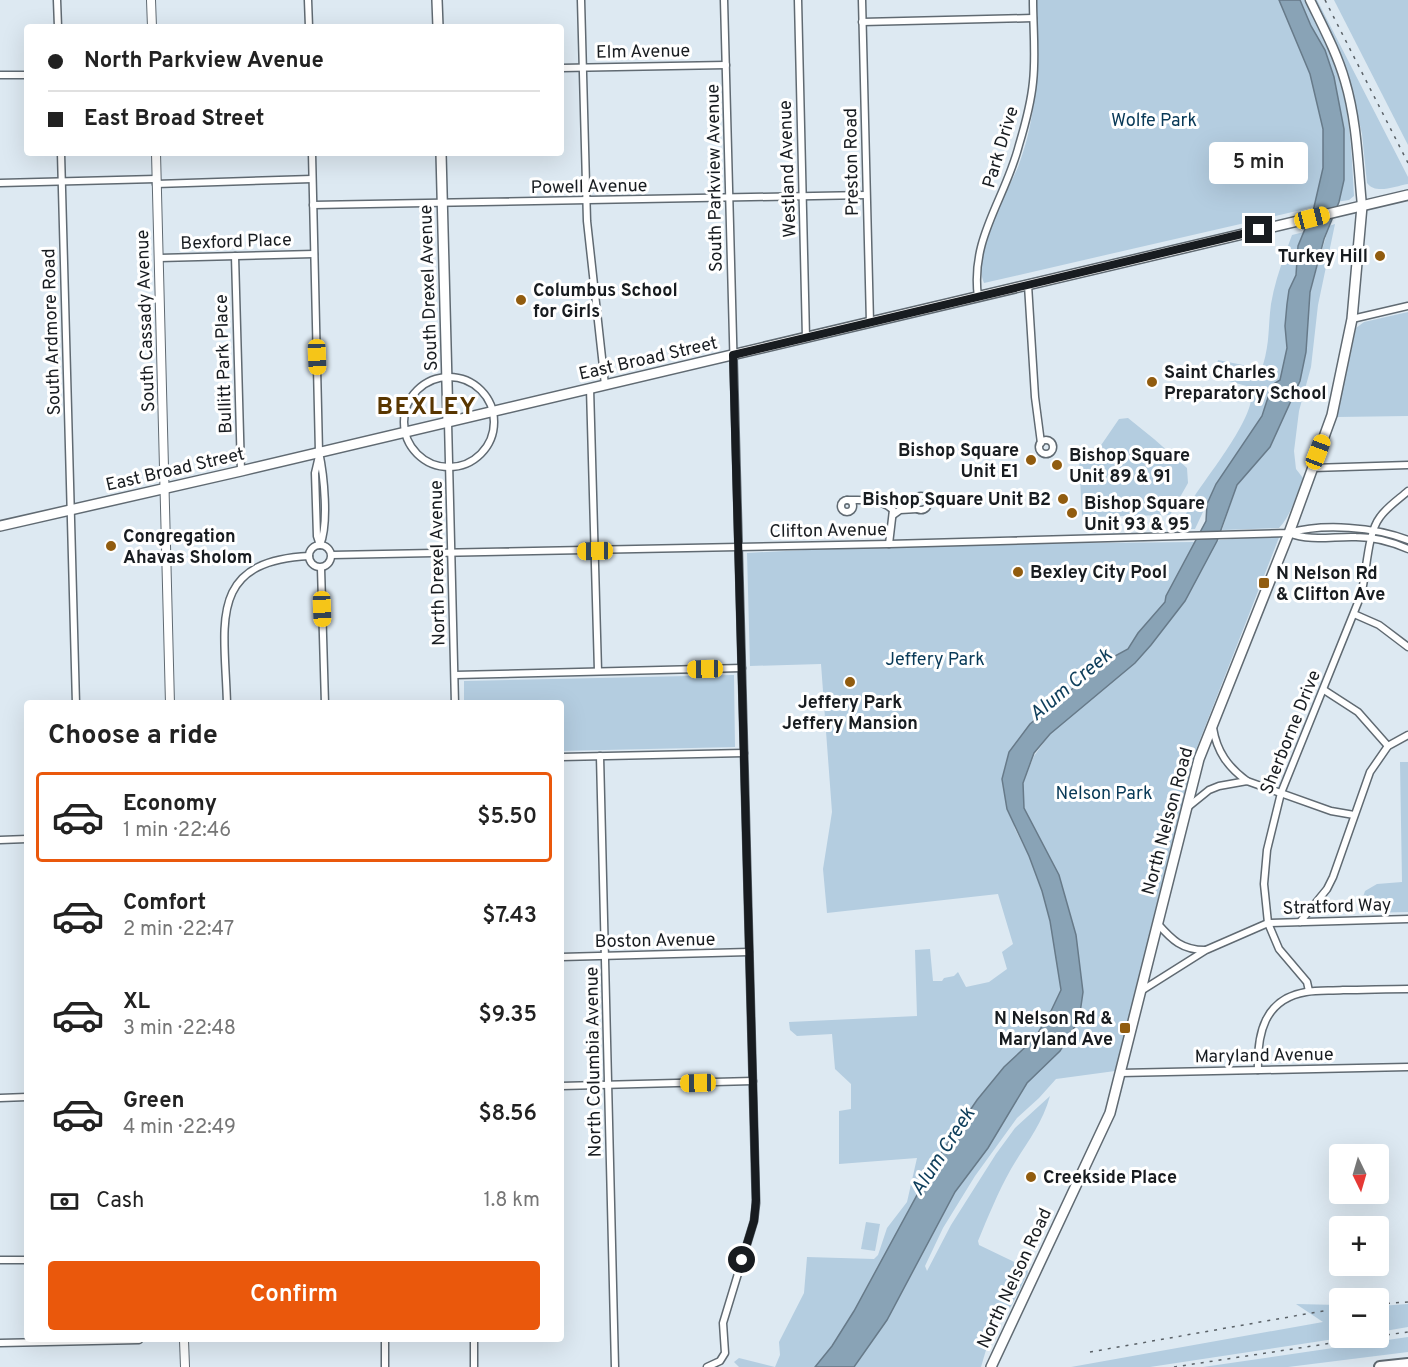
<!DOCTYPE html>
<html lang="en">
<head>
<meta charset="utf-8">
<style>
	:root { --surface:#fff; --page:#f2f2f2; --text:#222; --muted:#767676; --line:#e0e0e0; --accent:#ea580c }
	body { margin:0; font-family:Overpass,sans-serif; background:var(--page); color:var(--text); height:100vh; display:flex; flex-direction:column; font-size:22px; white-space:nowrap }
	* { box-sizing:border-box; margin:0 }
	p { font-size:20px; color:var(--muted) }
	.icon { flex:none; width:33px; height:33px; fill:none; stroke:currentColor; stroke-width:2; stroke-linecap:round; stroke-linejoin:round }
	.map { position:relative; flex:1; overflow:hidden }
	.sheet { position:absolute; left:24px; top:700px; width:540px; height:642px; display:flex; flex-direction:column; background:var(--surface); border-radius:6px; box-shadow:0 6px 24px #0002 }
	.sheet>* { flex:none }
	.banner { position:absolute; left:24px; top:24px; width:540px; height:132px; border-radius:6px; box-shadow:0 6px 24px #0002; display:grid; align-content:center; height:132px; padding:0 24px; background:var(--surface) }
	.needle { width:39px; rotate:175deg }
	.controls { position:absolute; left:1329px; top:1144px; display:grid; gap:12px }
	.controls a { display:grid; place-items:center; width:60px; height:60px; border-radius:6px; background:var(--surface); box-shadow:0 6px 24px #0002; font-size:30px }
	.end { position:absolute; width:27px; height:27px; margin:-14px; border:8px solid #181c20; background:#fff; box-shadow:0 0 0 3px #fff }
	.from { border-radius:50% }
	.bubble { position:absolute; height:42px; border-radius:6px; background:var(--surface); box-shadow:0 6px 24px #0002; font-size:20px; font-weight:600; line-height:42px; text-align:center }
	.car { position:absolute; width:18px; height:36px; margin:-18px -9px; border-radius:8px; box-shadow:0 0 4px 2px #0007; background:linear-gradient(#f5c518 24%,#345 0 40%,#f5c518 0 76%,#345 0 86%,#f5c518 0) }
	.banner b { display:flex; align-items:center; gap:21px; height:57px; font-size:22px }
	.banner b+b { border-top:2px solid var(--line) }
	.banner i { width:15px; height:15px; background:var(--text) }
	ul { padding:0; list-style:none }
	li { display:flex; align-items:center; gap:18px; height:90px; margin:0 12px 9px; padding:0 12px; border:3px solid transparent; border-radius:6px }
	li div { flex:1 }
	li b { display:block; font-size:22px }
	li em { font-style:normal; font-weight:600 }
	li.on { border-color:var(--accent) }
	li>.icon { width:54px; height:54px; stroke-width:1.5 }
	h2 { padding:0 24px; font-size:27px; line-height:72px }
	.pay { display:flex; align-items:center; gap:15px; height:66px; padding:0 24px; font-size:22px }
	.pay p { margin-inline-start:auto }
	.action { display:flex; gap:12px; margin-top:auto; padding:12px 24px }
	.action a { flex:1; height:69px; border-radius:6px; background:var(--accent); color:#fff; font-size:24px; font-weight:600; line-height:69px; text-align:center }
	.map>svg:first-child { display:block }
</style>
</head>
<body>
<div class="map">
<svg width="1408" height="1367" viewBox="0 0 1408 1367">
	<rect width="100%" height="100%" fill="#dde9f2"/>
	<g fill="#b4cde0">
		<path d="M1036,0H1305C1319,29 1334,58 1342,90C1351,124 1352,161 1354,196L1349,200L1315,205L1314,207L984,283C970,251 1006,196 1018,167C1040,109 1037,60 1036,0Z"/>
		<path d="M1312,0H1317L1408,177V184C1395,186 1376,195 1367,183L1362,134L1349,78Z"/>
		<path d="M1334,0H1408V145Z"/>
		<path d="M1335,224L1318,305L1311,367L1299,411L1294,451L1296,469L1303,478C1296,495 1292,514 1279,528L1222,530L1237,485L1270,447L1283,414L1308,317L1310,292L1329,226Z"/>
		<path d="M1304,232L1298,246L1296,275L1289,290L1285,326L1287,348L1280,380L1272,385L1262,416L1216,484L1195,529H1185L1182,524C1185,517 1188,509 1191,502C1204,479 1262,411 1250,387L1214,377L1218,360L1258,368L1263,365C1270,342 1268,326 1271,304C1275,280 1284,257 1292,235Z"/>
		<path d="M1408,312V416L1337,417L1356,328L1364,322Z"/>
		<path d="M1128,418L1154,439L1187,468L1188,483L1170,515L1082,517L1079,458L1093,457L1119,419Z"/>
		<path d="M1280,535L1194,755L1115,1071L1056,1079L1039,1098L1017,1118L975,1176L943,1228L925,1266L927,1271L951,1225L996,1154L1015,1128L1050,1096C1042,1125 1025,1145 1011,1169C998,1192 988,1217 978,1241L979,1245L1027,1268L1028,1273C1017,1294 1008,1320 987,1332L986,1350L981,1367H854L887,1320L955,1192L988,1148L1074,1000L1059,875L1024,808L1023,783L1034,756L1050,734L1108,685L1153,632L1195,544L1182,565L1165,602L1153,618L1138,633L1128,649L1113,657L1104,667L1095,670L1030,724L1009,752L1002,779L1015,829L1029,856L1042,891L1050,921L1061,989L1051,1011L1035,1038L1004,1067L977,1100L935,1162L854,1311L832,1346L815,1367H739L734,1362L739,1358L775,1367L780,1355L779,1342L804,1293L807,1257L874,1259L878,1255L887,1228L907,1202L917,1158L839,1164V1111L851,1109V1084L835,1069L832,1034L797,1036L790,1030L789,1022L917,1016L915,950L930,949L933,981H942L944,978L954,976L958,972L966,987L989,982L1007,969L1002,952L1013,944L998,894L827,913L823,869L832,812L821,664L750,666L747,553L959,542L993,544L1196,542Z"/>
		<path d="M734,675L735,747L561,751V704L464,703V681Z"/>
		<path d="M1400,762H1408V912L1363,913V897L1365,891L1377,884L1402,882Z"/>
		<path d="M866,1222L880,1224L875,1251L861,1249Z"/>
		<path d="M1296,1304L1339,1305L1340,1338H1341L1150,1367H1071L1323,1322Z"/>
		<path d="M1408,1304V1327L1379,1332V1306Z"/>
		<path d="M1408,1337V1352L1288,1367H1203Z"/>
	</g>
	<path fill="#89a3b6" stroke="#677a89" stroke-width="1.5" d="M1279,0H1300L1311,26L1325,50L1334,77L1344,129V180L1339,202L1324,239L1310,292L1306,352L1300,381L1270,447L1237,485L1217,541L1185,601L1151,645L1135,663L1050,734L1034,753L1023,783L1024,808L1059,875L1076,935L1083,992L1079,1020L1060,1051L1027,1083L988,1148L955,1192L887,1320L854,1367H815L832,1346L854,1311L935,1162L977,1100L1004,1067L1035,1038L1051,1011L1061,990L1050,921L1042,891L1029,856L1007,809L1002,779L1009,752L1030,724L1095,670L1104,667L1113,657L1128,649L1138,633L1165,602L1166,596L1206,521L1207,504L1216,484L1262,416L1272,385L1280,380L1287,348L1285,326L1287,304L1289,290L1296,275L1298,246L1314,207L1323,168V129L1310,74Z"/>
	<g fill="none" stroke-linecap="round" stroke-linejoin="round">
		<defs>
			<g id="minor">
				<path d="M57,0L58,27"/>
				<path d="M308,0L309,27"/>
				<path d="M581,0L587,221L605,385"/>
				<path d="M798,0L806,338"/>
				<path d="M862,0L870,323"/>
				<path d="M862,22L1033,18"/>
				<path d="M561,68L726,65"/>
				<path d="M0,75H27"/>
				<path d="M61,153L76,704"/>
				<path d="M312,153L319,452C324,475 329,524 320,545"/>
				<path d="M0,183L156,179"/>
				<path d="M156,184L312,179"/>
				<path d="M313,205L866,195"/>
				<path d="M235,256L241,471"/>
				<path d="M159,258L314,254"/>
				<path d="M1028,285L1035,397L1041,443"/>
				<path d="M978,297C970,238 1005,200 1019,145C1025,125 1031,103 1033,82C1036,55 1033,27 1033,0"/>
				<path d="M1352,319L1408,306"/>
				<circle cx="449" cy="422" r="45"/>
				<path d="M590,388L598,671"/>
				<path d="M448,422L455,704"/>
				<circle cx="1046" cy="447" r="7"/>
				<path d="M319,456L315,473L317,536L320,545"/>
				<path d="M1312,468L1408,465"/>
				<circle cx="921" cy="503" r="7"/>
				<circle cx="847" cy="506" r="6"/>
				<path d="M847,500C863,500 881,498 893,510L889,544"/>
				<path d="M893,515L900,510L917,509"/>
				<path d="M1289,533C1311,542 1334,536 1356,537C1374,537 1392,542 1408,549"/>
				<circle cx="320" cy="556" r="11"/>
				<path d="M332,555L889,544L1289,533C1323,523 1375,527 1408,540"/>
				<path d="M321,568L325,704"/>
				<path d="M1354,614L1379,625L1408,647"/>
				<path d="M455,675L742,668"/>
				<path d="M1324,690L1358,712L1388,746"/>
				<path d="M227,704C225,625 206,561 309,556"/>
				<path d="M1213,728C1217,752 1228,767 1247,781"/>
				<path d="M600,756L615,1367"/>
				<path d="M561,757L744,753"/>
				<path d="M1188,807L1209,790L1219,786L1247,781L1331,811L1354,815"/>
				<path d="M0,840L27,839"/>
				<path d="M1300,922L1327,889L1333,877L1370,772L1388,746L1408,735"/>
				<path d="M1158,924C1172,940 1182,950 1205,950"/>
				<path d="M561,957L749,952"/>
				<path d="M1141,991L1206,950L1268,923L1408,919"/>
				<path d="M1309,991L1307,982L1279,949L1268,923L1264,884L1267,850L1281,793L1361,595C1367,572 1367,534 1380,517C1387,507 1399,499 1408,491"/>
				<path d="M1258,1070C1257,1034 1264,999 1306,992C1318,990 1331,991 1343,990C1365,990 1386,989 1408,989"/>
				<path d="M1120,1073L1408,1067"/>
				<path d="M561,1086L753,1081"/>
				<path d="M0,1098L27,1097"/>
				<path d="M0,1260H27"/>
				<path d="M385,1340V1367"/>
				<path d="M474,1340V1367"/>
				<path d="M0,1343L139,1340"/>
				<path d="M707,1367L720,1361L725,1353L723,1323L754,1221L756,1203L724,0"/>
			</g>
			<g id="tertiary">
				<path d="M151,0L152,27"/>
				<path d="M156,153L170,704"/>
				<path d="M184,1340L185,1367"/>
			</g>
			<path id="secondary" d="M1310,0C1323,27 1337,53 1345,81C1357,121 1358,165 1362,206"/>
			<g id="primary">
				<path d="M437,0L438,27"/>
				<path d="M441,153L448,422"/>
				<path d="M0,526L241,471L1408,195"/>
				<path d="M991,1367L1110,1113L1199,759L1289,533L1332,415L1352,319L1362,206"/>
			</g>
			<path id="motorway" d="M1380,1367L1408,1364"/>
		</defs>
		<use href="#minor" stroke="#606a72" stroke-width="9"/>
		<use href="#tertiary" stroke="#606a72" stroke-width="10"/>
		<use href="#secondary" stroke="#606a72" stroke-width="11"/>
		<use href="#primary" stroke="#606a72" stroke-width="12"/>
		<use href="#motorway" stroke="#606a72" stroke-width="14"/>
		<use href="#minor" stroke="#fff" stroke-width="6"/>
		<use href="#tertiary" stroke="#fff" stroke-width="8"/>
		<use href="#secondary" stroke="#fff" stroke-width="8"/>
		<use href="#primary" stroke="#fff" stroke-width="9"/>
		<use href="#motorway" stroke="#fff" stroke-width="10"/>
		<g stroke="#5a6167" stroke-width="1.5" stroke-dasharray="3 6" stroke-linecap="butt">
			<path d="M1325,0L1408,163"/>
			<path d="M1378,1304L1408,1302"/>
			<path d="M1378,1336L1408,1332"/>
			<path d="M1090,1352L1340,1308"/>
			<path d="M1174,1367L1365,1338"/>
		</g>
	</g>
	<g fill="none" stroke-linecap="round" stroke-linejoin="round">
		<path stroke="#181c20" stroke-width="8" d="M742,1260L754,1221L756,1200L733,355L1259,230"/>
	</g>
	<g fill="#915c0f" stroke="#fff" stroke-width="2">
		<circle cx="1380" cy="256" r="6"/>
		<circle cx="521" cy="300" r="6"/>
		<circle cx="1152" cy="382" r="6"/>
		<circle cx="1031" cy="460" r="6"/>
		<circle cx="1057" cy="465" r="6"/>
		<circle cx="1063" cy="499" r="6"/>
		<circle cx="1072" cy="513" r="6"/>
		<circle cx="111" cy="546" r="6"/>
		<circle cx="1018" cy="572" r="6"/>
		<rect x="1258" y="577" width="12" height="12" rx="3"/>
		<circle cx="850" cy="682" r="6"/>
		<rect x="1119" y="1022" width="12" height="12" rx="3"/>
		<circle cx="1031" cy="1177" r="6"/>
	</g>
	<g text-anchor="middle" stroke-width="6" stroke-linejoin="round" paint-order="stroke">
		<g font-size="18" fill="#181c20" stroke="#fff">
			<text transform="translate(643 51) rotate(-1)" y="6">Elm Avenue</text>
			<text transform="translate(1000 147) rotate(-73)" y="6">Park Drive</text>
			<text transform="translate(851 162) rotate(-91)" y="6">Preston Road</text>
			<text transform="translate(787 169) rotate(-92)" y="6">Westland Avenue</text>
			<text transform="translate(714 178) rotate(-91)" y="6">South Parkview Avenue</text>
			<text transform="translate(589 186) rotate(-1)" y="6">Powell Avenue</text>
			<text transform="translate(236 241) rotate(-2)" y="6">Bexford Place</text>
			<text transform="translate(428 288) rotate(-92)" y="6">South Drexel Avenue</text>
			<text transform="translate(145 321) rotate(-92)" y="6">South Cassady Avenue</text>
			<text transform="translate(51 332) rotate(-92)" y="6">South Ardmore Road</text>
			<text transform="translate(648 358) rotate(-13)" y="6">East Broad Street</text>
			<text transform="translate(223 364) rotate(-92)" y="6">Bullitt Park Place</text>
			<text transform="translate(175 469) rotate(-13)" y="6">East Broad Street</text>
			<text transform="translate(828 530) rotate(-1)" y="6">Clifton Avenue</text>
			<text transform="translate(437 563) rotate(-91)" y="6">North Drexel Avenue</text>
			<text transform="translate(1290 732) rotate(-68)" y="6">Sherborne Drive</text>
			<text transform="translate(1167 821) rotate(-75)" y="6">North Nelson Road</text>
			<text transform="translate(1337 906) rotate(-2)" y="6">Stratford Way</text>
			<text transform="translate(655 940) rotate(-1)" y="6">Boston Avenue</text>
			<text transform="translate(1264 1055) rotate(-1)" y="6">Maryland Avenue</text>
			<text transform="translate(593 1062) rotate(-91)" y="6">North Columbia Avenue</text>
			<text transform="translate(1014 1278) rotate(-65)" y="6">North Nelson Road</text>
		</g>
		<g font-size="18" fill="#083957" stroke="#fff">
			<text x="1154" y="126">Wolfe Park</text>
			<text x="935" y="665">Jeffery Park</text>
			<text x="1104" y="799">Nelson Park</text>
		</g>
		<g font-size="18" font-weight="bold" fill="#181c20" stroke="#fff" text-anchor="start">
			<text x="1368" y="262" text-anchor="end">Turkey Hill</text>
			<text x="533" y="296">Columbus School<tspan x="533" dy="21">for Girls</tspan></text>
			<text x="1164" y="378">Saint Charles<tspan x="1164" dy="21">Preparatory School</tspan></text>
			<text x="1019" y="456" text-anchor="end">Bishop Square<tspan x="1019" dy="21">Unit E1</tspan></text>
			<text x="1069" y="461">Bishop Square<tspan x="1069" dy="21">Unit 89 &amp; 91</tspan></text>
			<text x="1051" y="505" text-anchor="end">Bishop Square Unit B2</text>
			<text x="1084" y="509">Bishop Square<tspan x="1084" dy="21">Unit 93 &amp; 95</tspan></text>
			<text x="123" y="542">Congregation<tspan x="123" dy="21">Ahavas Sholom</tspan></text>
			<text x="1030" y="578">Bexley City Pool</text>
			<text x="1276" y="579">N Nelson Rd<tspan x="1276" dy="21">&amp; Clifton Ave</tspan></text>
			<text x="850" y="708" text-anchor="middle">Jeffery Park<tspan x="850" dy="21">Jeffery Mansion</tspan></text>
			<text x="1113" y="1024" text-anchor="end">N Nelson Rd &amp;<tspan x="1113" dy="21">Maryland Ave</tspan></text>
			<text x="1043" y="1183">Creekside Place</text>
		</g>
		<g font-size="20" font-style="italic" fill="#0d3d5a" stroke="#fff">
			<text transform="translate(1070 684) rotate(-40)" y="7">Alum Creek</text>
			<text transform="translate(942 1151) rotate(-57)" y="7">Alum Creek</text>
		</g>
		<g font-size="24" font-weight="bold" letter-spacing="1.5" fill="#593600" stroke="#fff">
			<text x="427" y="414">BEXLEY</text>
		</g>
	</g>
</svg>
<div class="controls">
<a><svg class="needle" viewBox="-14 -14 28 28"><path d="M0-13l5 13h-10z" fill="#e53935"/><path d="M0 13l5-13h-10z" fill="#767676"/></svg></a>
<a>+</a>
<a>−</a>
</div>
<i class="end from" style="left:742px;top:1260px"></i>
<i class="end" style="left:1259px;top:230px"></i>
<div class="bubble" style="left:1209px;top:142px;width:99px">5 min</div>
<i class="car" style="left:1312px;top:218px;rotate:76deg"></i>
<i class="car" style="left:317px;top:357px;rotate:178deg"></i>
<i class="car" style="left:1318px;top:452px;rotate:21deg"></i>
<i class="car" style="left:595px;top:551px;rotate:269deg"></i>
<i class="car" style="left:322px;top:609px;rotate:178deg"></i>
<i class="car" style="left:705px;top:669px;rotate:269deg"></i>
<i class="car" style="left:698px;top:1083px;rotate:269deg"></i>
<div class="banner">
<b><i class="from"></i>North Parkview Avenue</b>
<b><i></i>East Broad Street</b>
</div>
<section class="sheet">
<h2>Choose a ride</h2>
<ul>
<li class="on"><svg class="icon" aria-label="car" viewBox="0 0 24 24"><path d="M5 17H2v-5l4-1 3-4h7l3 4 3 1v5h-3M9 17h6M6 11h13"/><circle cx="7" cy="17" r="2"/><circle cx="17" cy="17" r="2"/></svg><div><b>Economy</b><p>1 min · 22:46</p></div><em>$5.50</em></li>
<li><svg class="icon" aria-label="car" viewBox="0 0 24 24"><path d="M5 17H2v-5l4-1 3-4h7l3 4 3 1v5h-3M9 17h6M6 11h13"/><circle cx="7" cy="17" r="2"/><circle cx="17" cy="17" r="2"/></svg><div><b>Comfort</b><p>2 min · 22:47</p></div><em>$7.43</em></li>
<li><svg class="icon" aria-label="car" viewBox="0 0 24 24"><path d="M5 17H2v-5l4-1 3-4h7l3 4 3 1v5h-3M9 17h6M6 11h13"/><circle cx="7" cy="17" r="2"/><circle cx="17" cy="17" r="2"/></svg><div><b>XL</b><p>3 min · 22:48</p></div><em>$9.35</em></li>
<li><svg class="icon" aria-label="car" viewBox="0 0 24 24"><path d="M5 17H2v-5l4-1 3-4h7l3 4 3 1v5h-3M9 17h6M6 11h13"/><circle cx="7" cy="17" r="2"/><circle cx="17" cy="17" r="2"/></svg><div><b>Green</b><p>4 min · 22:49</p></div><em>$8.56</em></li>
</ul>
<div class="pay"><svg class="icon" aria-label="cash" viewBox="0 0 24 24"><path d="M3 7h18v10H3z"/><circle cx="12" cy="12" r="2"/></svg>Cash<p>1.8 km</p></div>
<div class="action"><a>Confirm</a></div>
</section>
</div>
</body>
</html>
